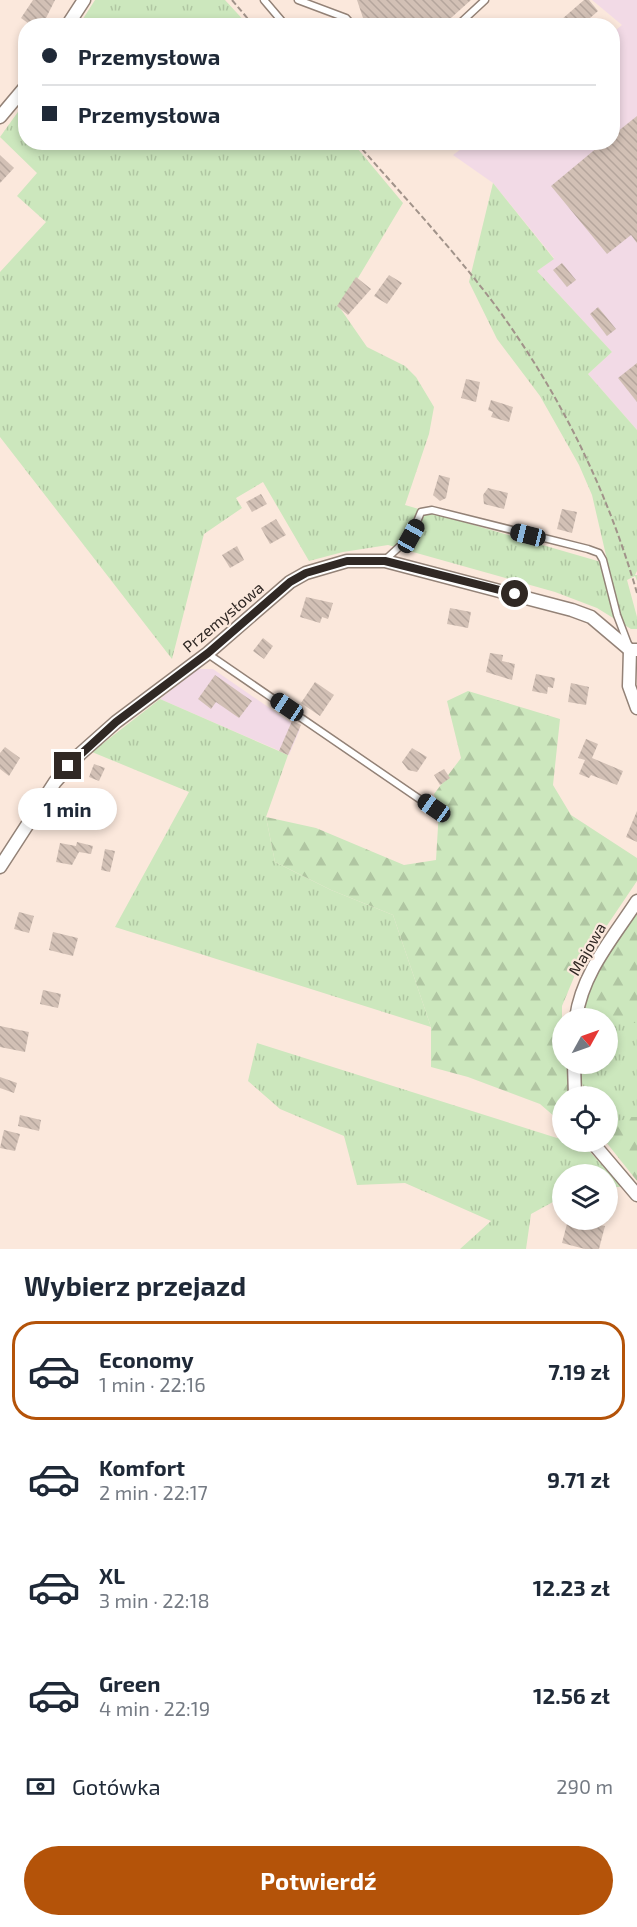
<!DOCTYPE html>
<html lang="pl">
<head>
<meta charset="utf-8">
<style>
	:root { --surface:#fff; --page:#f2f2f3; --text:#1f2937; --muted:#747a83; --line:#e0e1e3; --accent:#b45309 }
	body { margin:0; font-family:"Exo 2",sans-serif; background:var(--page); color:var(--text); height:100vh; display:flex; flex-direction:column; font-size:22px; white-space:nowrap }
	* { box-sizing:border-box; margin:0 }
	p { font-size:20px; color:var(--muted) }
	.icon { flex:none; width:33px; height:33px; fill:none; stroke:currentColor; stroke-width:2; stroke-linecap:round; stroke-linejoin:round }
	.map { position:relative; height:1249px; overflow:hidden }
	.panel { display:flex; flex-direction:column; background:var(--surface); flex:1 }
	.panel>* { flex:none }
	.hud { position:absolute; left:18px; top:18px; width:602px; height:132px; border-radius:24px; box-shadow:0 3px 9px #0003; display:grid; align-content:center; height:132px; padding:0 24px; background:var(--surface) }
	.needle { width:39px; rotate:50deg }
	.controls { position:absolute; left:552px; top:1008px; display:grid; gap:12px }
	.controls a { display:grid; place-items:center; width:66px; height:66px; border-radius:50%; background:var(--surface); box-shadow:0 3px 9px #0003; font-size:30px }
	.end { position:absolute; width:27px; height:27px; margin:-14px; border:8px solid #302824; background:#fff; box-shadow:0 0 0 3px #fff }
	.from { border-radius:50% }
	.bubble { position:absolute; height:42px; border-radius:21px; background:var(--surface); box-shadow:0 3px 9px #0003; font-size:20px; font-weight:700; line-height:42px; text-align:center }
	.car { position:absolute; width:18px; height:36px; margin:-18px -9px; border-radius:8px; box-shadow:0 0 4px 2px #0007; background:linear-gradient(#222 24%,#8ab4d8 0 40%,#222 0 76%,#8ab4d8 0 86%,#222 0) }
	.hud b { display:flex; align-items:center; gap:21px; height:57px; font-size:22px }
	.hud b+b { border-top:2px solid var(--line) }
	.hud i { width:15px; height:15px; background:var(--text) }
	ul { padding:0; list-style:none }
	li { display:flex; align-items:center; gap:18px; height:99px; margin:0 12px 9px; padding:0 12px; border:3px solid transparent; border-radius:24px }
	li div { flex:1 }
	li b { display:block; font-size:22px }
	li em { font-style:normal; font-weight:700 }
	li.on { border-color:var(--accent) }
	li>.icon { width:54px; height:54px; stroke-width:1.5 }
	h2 { padding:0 24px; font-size:27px; line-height:72px }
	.pay { display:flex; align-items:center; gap:15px; height:66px; padding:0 24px; font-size:22px }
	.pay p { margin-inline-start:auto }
	.button { display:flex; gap:12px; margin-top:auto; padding:12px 24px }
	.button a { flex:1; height:69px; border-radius:36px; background:var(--accent); color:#fff; font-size:24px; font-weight:700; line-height:69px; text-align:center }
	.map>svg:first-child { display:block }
</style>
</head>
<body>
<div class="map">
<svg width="637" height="1249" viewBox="0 0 637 1249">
	<defs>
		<pattern id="grass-tufts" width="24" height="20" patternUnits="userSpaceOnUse" patternTransform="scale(1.5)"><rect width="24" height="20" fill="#cce7bd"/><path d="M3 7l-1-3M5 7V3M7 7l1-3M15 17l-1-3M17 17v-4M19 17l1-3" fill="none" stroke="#b0c6a2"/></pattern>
		<pattern id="forest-firs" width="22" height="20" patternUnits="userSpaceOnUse" patternTransform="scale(1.5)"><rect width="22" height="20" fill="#cce7bd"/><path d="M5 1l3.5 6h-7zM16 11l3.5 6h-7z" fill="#b0c6a2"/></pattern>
		<pattern id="building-back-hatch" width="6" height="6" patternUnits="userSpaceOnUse" patternTransform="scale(1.5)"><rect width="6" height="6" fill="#d2c0b5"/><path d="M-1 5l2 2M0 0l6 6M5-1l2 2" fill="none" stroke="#b5a59c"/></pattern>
	</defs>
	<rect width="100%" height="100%" fill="#fbe8dc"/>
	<g fill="#f2dae6">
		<path d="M592,0H637V430L588,374L612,352L537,271L554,258L493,183L453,155L469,143L612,142V33L622,25Z"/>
		<path d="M198,669H213L300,729L289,755L160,699Z"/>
	</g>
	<g fill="url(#grass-tufts)">
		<path d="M95,0H225L248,25H79Z"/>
		<path d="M25,102L26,142L353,143L403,203L340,308L367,347L405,366L416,377L434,407L429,434L405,505L608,564L592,495L579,465L540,396L497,339L469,282L493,183L554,259L537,271L612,352L588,374L637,430V571L635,575H637V581L635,576L627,580L637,617V629H631L597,608L555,592L388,545L343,552L309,561L263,482L236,498L242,508L204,534L172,659L0,437V272L46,222L17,196L37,173L0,137Z"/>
		<path d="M160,699L288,755L266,817L275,862L331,890L393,915L431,1027L115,927L189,792L92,752Z"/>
		<path d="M608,1019L637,1023V1118L608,1127V1096H585L581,1079V1064H608Z"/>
		<path d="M257,1043L557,1138L562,1136V1142H581L622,1187H608V1174H562V1197L531,1214L526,1249H460L491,1221L405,1183L357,1185L344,1136L280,1109L248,1081Z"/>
	</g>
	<g fill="url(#forest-firs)">
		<path d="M468,691L560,719L553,785L571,815L637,858V881L577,970L562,1006V1064H567L570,1096H562V1123L540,1104L468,1077L431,1067V1027L393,915L331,890L275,862L266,817L316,828L404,865L436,860L439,810L434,794L461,758L447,701Z"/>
		<path d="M637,909V1023H621L583,1012L584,995L625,922Z"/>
		<path d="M630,1117H637V1181L606,1142L609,1126Z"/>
	</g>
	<g fill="url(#building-back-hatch)">
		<path d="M33,0H55L42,26H32L21,18Z"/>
		<path d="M357,0H471L442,26H370L363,18Z"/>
		<path d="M584,0H589L598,11L581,26H554Z"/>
		<path d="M637,116V243L631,235L607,254L551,186L604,142H612V136Z"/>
		<path d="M0,155L14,168L0,183Z"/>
		<path d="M562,263L576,280L567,287L553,270Z"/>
		<path d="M389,275L402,283L387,304L374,296Z"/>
		<path d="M356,277L371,289L348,315L337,306Z"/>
		<path d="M598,307L616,329L607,336L590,314Z"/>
		<path d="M637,363V402L618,378Z"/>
		<path d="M466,379L480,382L476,402L461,398Z"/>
		<path d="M491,400L513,407L509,422L491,417L493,412L488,410Z"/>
		<path d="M439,475L450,478L446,498L440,501L433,495Z"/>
		<path d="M488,488L508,493L504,509L484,504L483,495Z"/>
		<path d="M261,494L267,504L252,512L246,502Z"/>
		<path d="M562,509L577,512L572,533L557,529Z"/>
		<path d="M276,519L286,535L270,544L261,528Z"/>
		<path d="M237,546L244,560L230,568L222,555Z"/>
		<path d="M306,597L333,603L328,619L322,617L320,623L300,617Z"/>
		<path d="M450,608L471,612L468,628L447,624Z"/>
		<path d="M263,638L273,646L264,659L253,651Z"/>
		<path d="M490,653L503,655L502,661L515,664L512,680L486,672Z"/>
		<path d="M536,674L555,678L553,688L548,687L547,694L532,691Z"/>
		<path d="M215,675L252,701L239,718L216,702L211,709L198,699Z"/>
		<path d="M315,682L334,695L320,716L301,703Z"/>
		<path d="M571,683L589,687L586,705L568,702Z"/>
		<path d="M292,721L301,725L288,755L279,751Z"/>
		<path d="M586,739L598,744L592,758L623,771L617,785L591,775L589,778L579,774L585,760L578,758Z"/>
		<path d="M5,747L20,758L9,776L0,769V753Z"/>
		<path d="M412,748L427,757L417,772L408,770L402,762Z"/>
		<path d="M94,764L105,768L99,781L89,777Z"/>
		<path d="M444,769L450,778L440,785L434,775Z"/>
		<path d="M92,800L103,802L99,822L81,819L85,802L92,804Z"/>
		<path d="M637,811V842L626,837Z"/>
		<path d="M77,842L93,846L91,854L79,852L72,865L56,862L60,843L76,846Z"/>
		<path d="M105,849L115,851L110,872L101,870Z"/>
		<path d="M19,912L34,916L29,933L14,929Z"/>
		<path d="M53,932L78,938L73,956L49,950Z"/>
		<path d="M43,990L61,994L58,1008L40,1004Z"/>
		<path d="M0,1026L29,1032L25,1052L0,1047Z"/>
		<path d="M0,1077L17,1083L14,1093L0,1088Z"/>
		<path d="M20,1115L41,1120L39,1131L18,1126Z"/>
		<path d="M4,1130L20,1134L15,1151L0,1148Z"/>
		<path d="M568,1220L605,1226L599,1249H585L562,1243Z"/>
	</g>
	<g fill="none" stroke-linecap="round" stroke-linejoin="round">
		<defs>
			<g id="lane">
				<path d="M264,0L286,26"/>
				<path d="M298,0L346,18L353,26"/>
				<path d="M457,26L485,0"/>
				<path d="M385,560L411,536L421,512L432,510L588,549L599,553L603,560L617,615L628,644"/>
				<path d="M208,654L434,809"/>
			</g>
			<g id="street">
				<path d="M67,26L84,0"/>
				<path d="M0,117L26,86"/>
				<path d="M630,650L629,686L637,708"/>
				<path d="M0,867L55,782L80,754L116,722L208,653L290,582L306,573L347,561H385L572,610L591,617L630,650H637"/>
				<path d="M576,1018C582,973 613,938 637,901"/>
				<path d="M574,1064L575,1096"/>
				<path d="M592,1142L637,1195"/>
			</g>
		</defs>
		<use href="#lane" stroke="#938277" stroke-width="9"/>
		<use href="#street" stroke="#938277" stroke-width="15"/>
		<g stroke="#a1938a" stroke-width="2" stroke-dasharray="6 3" stroke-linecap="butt">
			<path d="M232,0L254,26"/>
			<path d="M356,142C403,196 452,248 495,305C559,392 607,489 637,593"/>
		</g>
		<use href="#lane" stroke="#fff" stroke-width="6"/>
		<use href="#street" stroke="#fff" stroke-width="12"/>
	</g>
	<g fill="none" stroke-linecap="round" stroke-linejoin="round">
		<path stroke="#302824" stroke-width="8" d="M68,766L116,722L208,653L290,582L306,573L347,561H385L515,594"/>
	</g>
	<g text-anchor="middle" stroke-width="4.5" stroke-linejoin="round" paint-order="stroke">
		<g font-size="16" fill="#302824" stroke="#fbe8dc">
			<text transform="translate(223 617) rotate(-40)" y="6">Przemysłowa</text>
			<text transform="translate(587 949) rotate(-60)" y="6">Majowa</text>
		</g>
	</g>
</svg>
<div class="controls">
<a><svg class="needle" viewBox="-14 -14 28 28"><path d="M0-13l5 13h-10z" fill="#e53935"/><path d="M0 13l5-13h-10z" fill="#747a83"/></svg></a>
<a><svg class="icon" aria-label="locate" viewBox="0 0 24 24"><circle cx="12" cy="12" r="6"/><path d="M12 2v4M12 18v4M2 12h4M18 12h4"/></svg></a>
<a><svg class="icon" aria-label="layers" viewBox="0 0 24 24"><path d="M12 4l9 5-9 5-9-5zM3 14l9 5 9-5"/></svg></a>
</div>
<i class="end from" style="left:515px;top:594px"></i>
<i class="end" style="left:68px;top:766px"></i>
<div class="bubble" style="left:18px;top:788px;width:99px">1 min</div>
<i class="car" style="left:528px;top:535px;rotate:284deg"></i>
<i class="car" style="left:411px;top:536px;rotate:29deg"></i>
<i class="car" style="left:287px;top:707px;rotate:304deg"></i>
<i class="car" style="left:434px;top:808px;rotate:305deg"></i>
<div class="hud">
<b><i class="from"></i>Przemysłowa</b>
<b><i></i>Przemysłowa</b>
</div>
</div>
<section class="panel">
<h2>Wybierz przejazd</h2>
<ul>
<li class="on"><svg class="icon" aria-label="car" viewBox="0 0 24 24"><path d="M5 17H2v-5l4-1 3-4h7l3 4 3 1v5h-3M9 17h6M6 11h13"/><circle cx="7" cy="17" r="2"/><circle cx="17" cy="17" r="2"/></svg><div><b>Economy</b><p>1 min · 22:16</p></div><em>7.19 zł</em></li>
<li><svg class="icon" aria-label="car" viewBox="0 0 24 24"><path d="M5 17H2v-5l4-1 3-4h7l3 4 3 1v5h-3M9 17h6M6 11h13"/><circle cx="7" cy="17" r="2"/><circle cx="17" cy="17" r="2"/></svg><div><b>Komfort</b><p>2 min · 22:17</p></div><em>9.71 zł</em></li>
<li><svg class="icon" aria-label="car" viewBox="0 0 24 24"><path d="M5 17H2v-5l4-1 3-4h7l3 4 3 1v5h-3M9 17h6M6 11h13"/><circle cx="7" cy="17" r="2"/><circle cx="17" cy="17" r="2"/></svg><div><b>XL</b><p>3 min · 22:18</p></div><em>12.23 zł</em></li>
<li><svg class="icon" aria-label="car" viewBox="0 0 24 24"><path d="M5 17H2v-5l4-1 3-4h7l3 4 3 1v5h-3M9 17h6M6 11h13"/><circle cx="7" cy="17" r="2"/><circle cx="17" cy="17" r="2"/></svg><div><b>Green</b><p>4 min · 22:19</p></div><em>12.56 zł</em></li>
</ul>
<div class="pay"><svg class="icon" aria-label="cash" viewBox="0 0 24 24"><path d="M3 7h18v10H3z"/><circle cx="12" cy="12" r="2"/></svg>Gotówka<p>290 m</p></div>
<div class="button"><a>Potwierdź</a></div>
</section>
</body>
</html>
